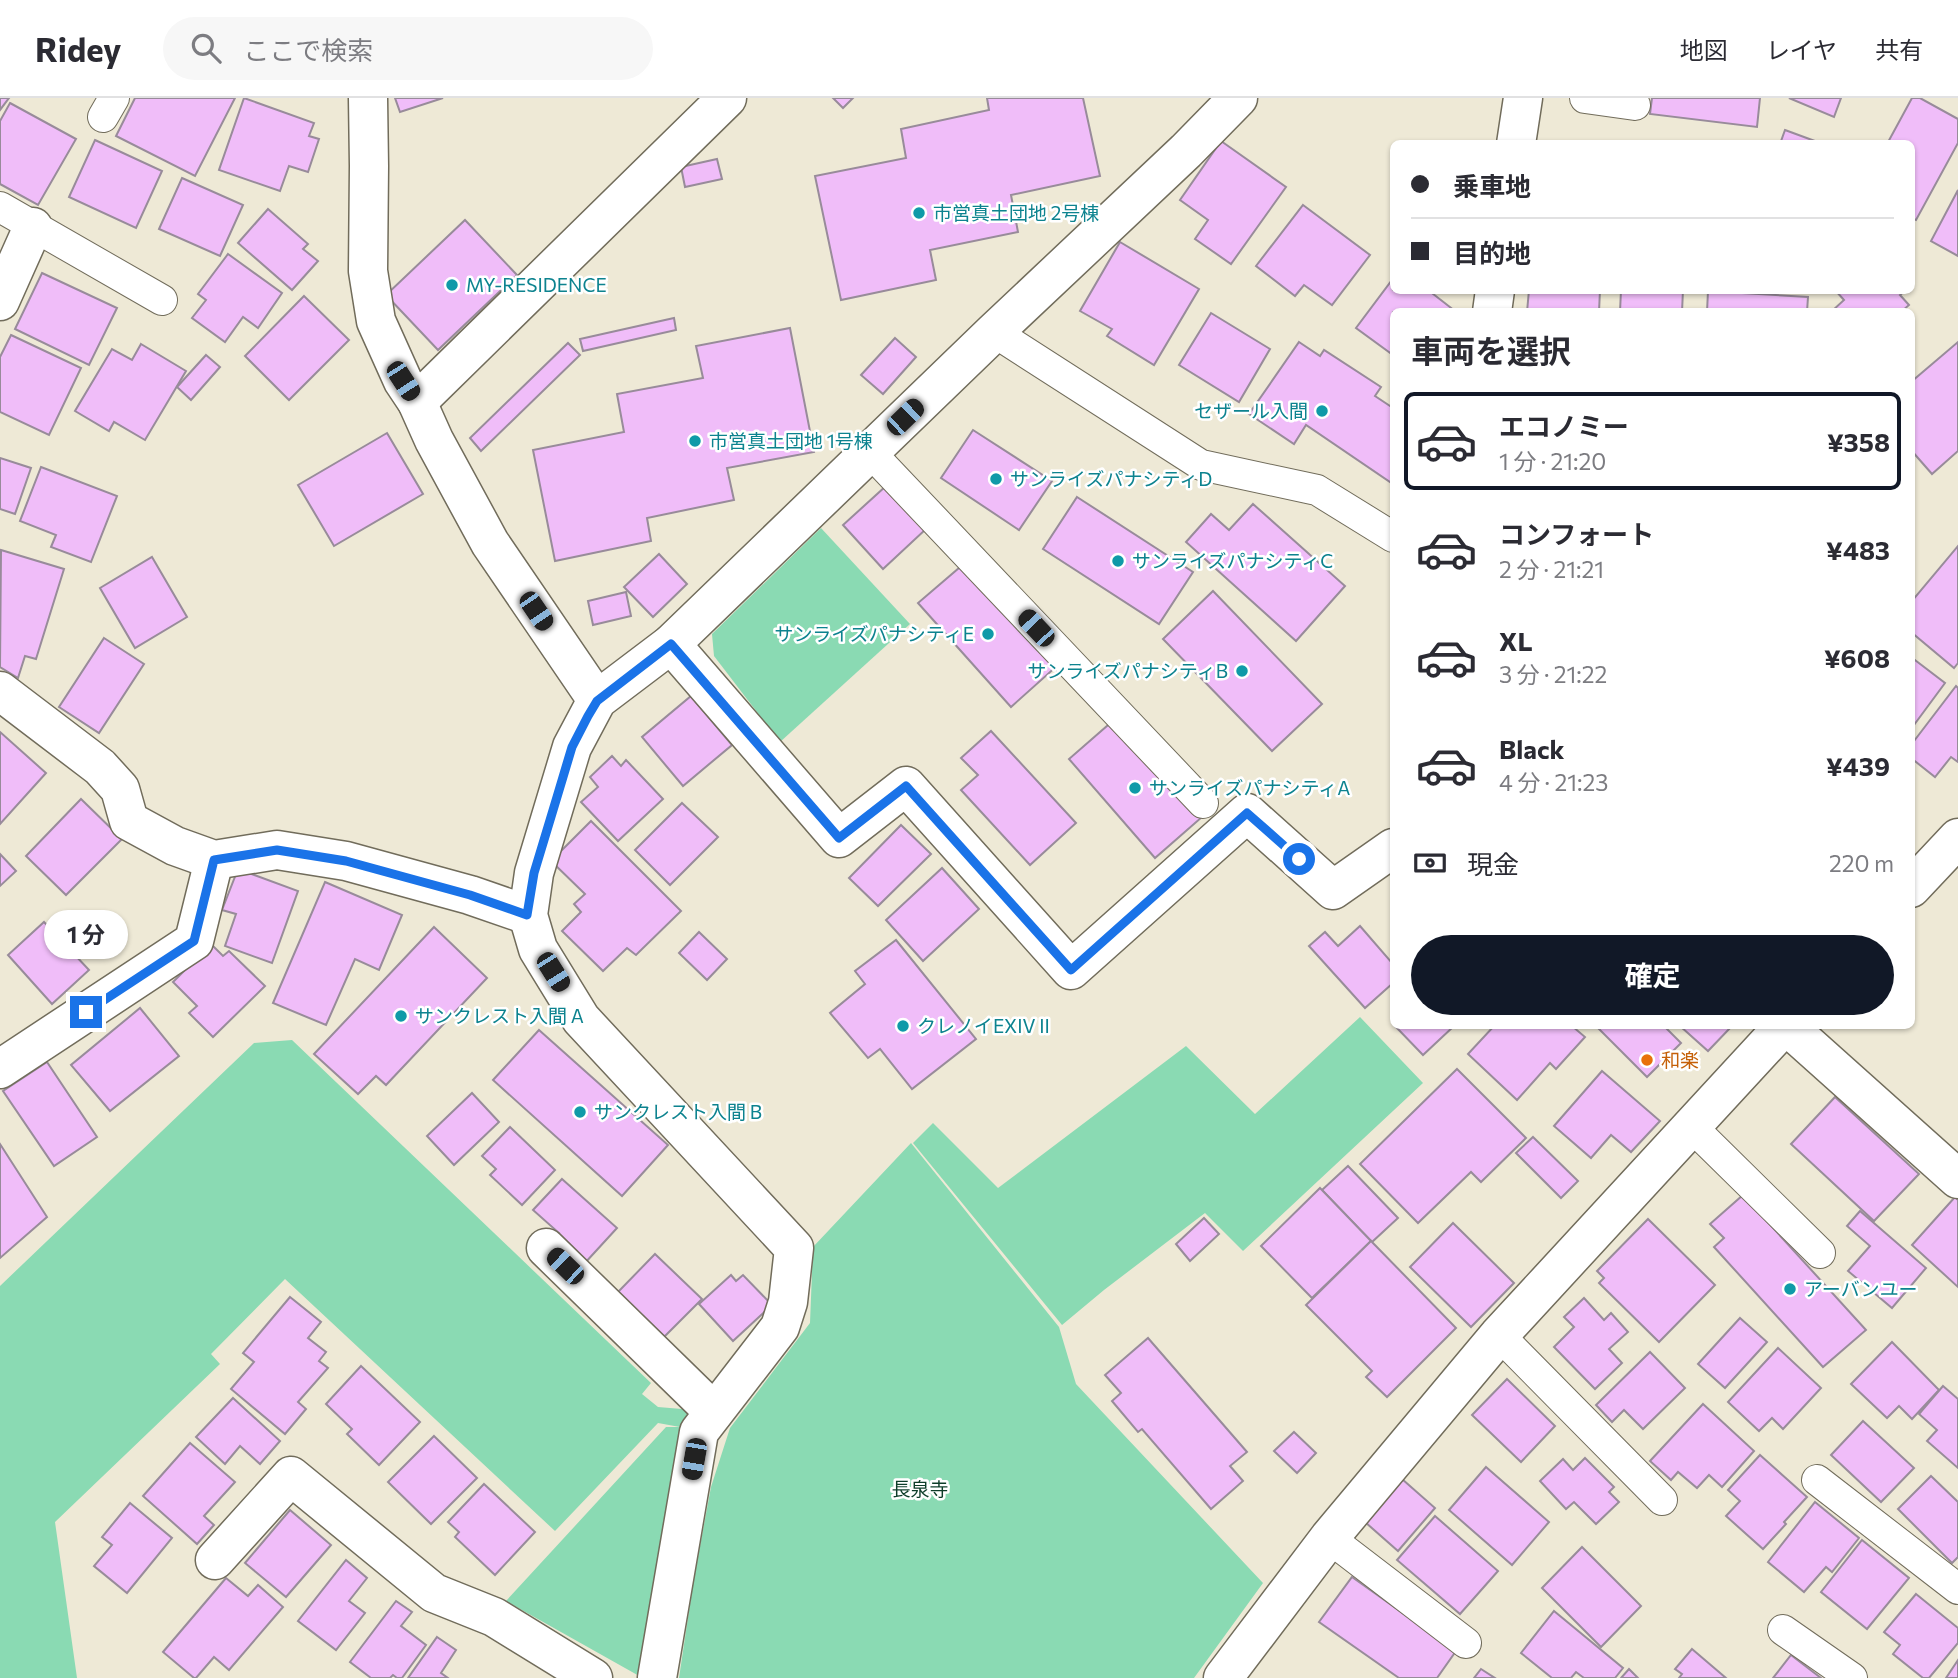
<!DOCTYPE html>
<html lang="ja">
<head>
<meta charset="utf-8">
<style>
	:root { --surface:#fff; --page:#f7f7f7; --text:#2b2b33; --muted:#7c7c81; --line:#e1e1e2; --accent:#111827 }
	body { margin:0; font-family:Commissioner,"Noto Sans JP",sans-serif; background:var(--page); color:var(--text); height:100vh; display:flex; flex-direction:column; font-size:26px; white-space:nowrap }
	* { box-sizing:border-box; margin:0 }
	p { font-size:23px; color:var(--muted) }
	.icon { flex:none; width:38px; height:38px; fill:none; stroke:currentColor; stroke-width:2; stroke-linecap:round; stroke-linejoin:round }
	.map { position:relative; flex:1; overflow:hidden }
	.details { position:absolute; left:1390px; top:210px; width:525px; height:721px; display:flex; flex-direction:column; background:var(--surface); border-radius:10px; box-shadow:0 2px 5px #0004 }
	.details>* { flex:none }
	.top-card { position:absolute; left:1390px; top:42px; width:525px; height:154px; border-radius:10px; box-shadow:0 2px 5px #0004; display:grid; align-content:center; height:154px; padding:0 21px; background:var(--surface) }
	.end { position:absolute; width:32px; height:32px; margin:-16px; border:9px solid #1a73e8; background:#fff; box-shadow:0 0 0 4px #fff }
	.from { border-radius:50% }
	.bubble { position:absolute; height:49px; border-radius:24px; background:var(--surface); box-shadow:0 2px 5px #0004; font-size:23px; font-weight:700; line-height:49px; text-align:center }
	.car { position:absolute; width:21px; height:42px; margin:-21px -10px; border-radius:9px; box-shadow:0 0 5px 2px #0007; background:linear-gradient(#222 24%,#8ab4d8 0 40%,#222 0 76%,#8ab4d8 0 86%,#222 0) }
	.top-card b { display:flex; align-items:center; gap:24px; height:66px; font-size:26px }
	.top-card b+b { border-top:2px solid var(--line) }
	.top-card i { width:18px; height:18px; background:var(--text) }
	ul { padding:0; list-style:none }
	li { display:flex; align-items:center; gap:21px; height:98px; margin:0 14px 10px; padding:0 7px; border:4px solid transparent; border-radius:10px }
	li div { flex:1 }
	li b { display:block; font-size:26px }
	li em { font-style:normal; font-weight:700 }
	li.selected { border-color:var(--accent) }
	li>.icon { width:63px; height:63px; stroke-width:1.5 }
	h2 { padding:0 21px; font-size:32px; line-height:84px }
	.pay { display:flex; align-items:center; gap:18px; height:77px; padding:0 21px; font-size:26px }
	.pay p { margin-inline-start:auto }
	.button { display:flex; gap:14px; margin-top:auto; padding:14px 21px }
	.button a { flex:1; height:80px; border-radius:42px; background:var(--accent); color:#fff; font-size:28px; font-weight:700; line-height:80px; text-align:center }
	header { display:flex; align-items:center; gap:42px; box-sizing:border-box; height:98px; padding:0 35px; background:var(--surface); border-bottom:2px solid var(--line) }
	header strong { font-size:33px }
	nav { display:flex; gap:38px; margin-inline-start:auto; font-size:24px }
	.search { width:490px; height:63px; background:var(--page); display:flex; align-items:center; gap:18px; box-sizing:border-box; padding:0 24px; border-radius:38px; color:var(--muted); font-size:26px }
	.map>svg:first-child { display:block }
</style>
</head>
<body>
<header>
<strong>Ridey</strong>
<div class="search"><svg class="icon" aria-label="search" viewBox="0 0 24 24"><circle cx="10" cy="10" r="6"/><path d="M15 15l6 6"/></svg>ここで検索</div>
<nav><a>地図</a><a>レイヤ</a><a>共有</a></nav>
</header>
<div class="map">
<svg width="1958" height="1580" viewBox="0 0 1958 1580">
	<rect width="100%" height="100%" fill="#eee9d6"/>
	<g fill="#8adab3">
		<path d="M821,430L910,526L780,644L714,558L712,536Z"/>
		<path d="M1360,919L1423,985L1243,1153L1205,1115L1104,1192L1062,1227L913,1045L933,1025L998,1090L1186,948L1255,1016Z"/>
		<path d="M292,942L651,1285L642,1296L658,1309L694,1312L641,1579L506,1503L666,1329H680L658,1325L555,1433L285,1181L211,1256L220,1266L55,1424L77,1580H0V1188L254,945Z"/>
		<path d="M911,1045L1059,1229L1076,1286L1263,1485L1194,1580H679L693,1486L711,1389L730,1330L810,1225L813,1149Z"/>
	</g>
	<g fill="#f0bdf9" stroke="#988b9a" stroke-width="2">
		<path d="M0,0H9L0,12Z"/>
		<path d="M135,0H235L195,78L116,38Z"/>
		<path d="M244,0L314,25L309,38L319,41L308,74L289,68L280,93L219,72Z"/>
		<path d="M395,0H443L400,14Z"/>
		<path d="M833,0H853L843,10Z"/>
		<path d="M987,0H1083L1100,78L1011,97L1018,134L930,152L936,182L841,202L815,78L906,60L901,31L989,12Z"/>
		<path d="M1652,0H1760L1757,29L1650,16Z"/>
		<path d="M1789,0H1841L1834,19Z"/>
		<path d="M1912,0H1920L1958,21V45L1916,122L1911,120V46H1887Z"/>
		<path d="M10,5L76,41L38,107L0,86V23Z"/>
		<path d="M1785,32L1823,46H1780Z"/>
		<path d="M95,42L162,73L136,130L69,99Z"/>
		<path d="M1221,43L1286,89L1231,166L1195,141L1208,122L1180,102Z"/>
		<path d="M717,61L722,81L685,89L681,69Z"/>
		<path d="M182,80L243,107L220,158L159,131Z"/>
		<path d="M1958,92V158L1931,143Z"/>
		<path d="M1303,107L1370,157L1332,207L1304,187L1295,198L1256,168Z"/>
		<path d="M268,111L308,146L303,151L318,163L292,192L238,145Z"/>
		<path d="M465,122L517,177L438,252L386,197Z"/>
		<path d="M1120,144L1199,191L1154,267L1107,238L1112,231L1080,213Z"/>
		<path d="M228,156L282,195L258,230L243,219L225,244L192,220L206,202L198,196Z"/>
		<path d="M42,175L117,210L89,267L15,231Z"/>
		<path d="M1392,182L1393,192H1428L1455,213L1393,214V257L1356,230Z"/>
		<path d="M1529,192H1600L1599,214H1527Z"/>
		<path d="M1621,192H1683L1682,214H1620Z"/>
		<path d="M1835,192H1906L1900,197L1909,207L1901,214H1831L1844,202Z"/>
		<path d="M1708,193L1808,199L1807,214H1707Z"/>
		<path d="M304,198L349,242L289,302L245,258Z"/>
		<path d="M1211,215L1270,251L1239,304L1179,267Z"/>
		<path d="M674,220L676,232L583,253L580,241Z"/>
		<path d="M790,230L814,354L727,370L734,402L647,420L651,443L555,463L533,352L624,334L617,296L703,280L696,248Z"/>
		<path d="M11,237L81,270L49,337L0,314V259Z"/>
		<path d="M895,240L916,259L883,296L861,277Z"/>
		<path d="M1299,244L1320,258L1324,252L1381,289L1375,298L1393,310V386L1306,327L1294,346L1249,316Z"/>
		<path d="M1958,244V353L1932,376L1911,352V284Z"/>
		<path d="M568,245L580,257L481,353L470,340Z"/>
		<path d="M141,246L186,273L145,342L114,324L109,333L75,313L112,251L132,262Z"/>
		<path d="M206,257L220,269L191,302L177,289Z"/>
		<path d="M973,332L1052,383L1019,432L941,380Z"/>
		<path d="M387,335L423,396L334,448L298,387Z"/>
		<path d="M0,360L31,370L15,416L0,411Z"/>
		<path d="M41,369L117,398L91,464L51,449L56,437L20,423Z"/>
		<path d="M886,388L926,431L883,471L843,427Z"/>
		<path d="M1077,399L1193,474L1159,526L1043,451Z"/>
		<path d="M1253,406L1345,488L1296,543L1186,444L1211,416L1229,432Z"/>
		<path d="M1958,448V565L1954,570L1911,534V504Z"/>
		<path d="M1,452L64,471L36,561L25,558L18,580L0,569Z"/>
		<path d="M659,456L687,486L653,519L624,489Z"/>
		<path d="M152,459L187,519L135,550L100,490Z"/>
		<path d="M966,464L1058,567L1011,609L918,505Z"/>
		<path d="M1213,493L1322,606L1272,653L1163,541Z"/>
		<path d="M626,494L631,518L593,527L588,503Z"/>
		<path d="M104,540L144,566L99,635L59,609Z"/>
		<path d="M1911,559L1945,585L1911,631Z"/>
		<path d="M1956,588L1958,590V664L1951,659L1935,679L1911,660V647Z"/>
		<path d="M691,598L732,647L683,688L642,639Z"/>
		<path d="M1115,621L1202,719L1155,760L1069,661Z"/>
		<path d="M991,633L1076,725L1030,767L961,692L978,677L961,660Z"/>
		<path d="M0,634L46,675L0,726Z"/>
		<path d="M612,658L621,668L626,662L663,701L618,743L581,704L598,689L590,679Z"/>
		<path d="M81,701L122,741L66,797L26,758Z"/>
		<path d="M682,705L718,739L670,787L635,752Z"/>
		<path d="M591,723L681,813L636,857L627,850L603,873L562,833L581,814L574,806L585,796L551,763Z"/>
		<path d="M901,727L931,756L878,808L849,780Z"/>
		<path d="M0,756L16,773L0,788Z"/>
		<path d="M942,770L979,811L923,863L886,822Z"/>
		<path d="M238,771L298,793L272,865L225,848L236,816L222,812Z"/>
		<path d="M325,784L402,817L379,872L355,861L326,927L273,905Z"/>
		<path d="M44,824L89,872L52,906L8,857Z"/>
		<path d="M1360,828L1393,866V885L1365,910L1309,848L1325,834L1338,848Z"/>
		<path d="M434,829L487,880L386,987L376,978L358,996L314,956Z"/>
		<path d="M699,834L727,861L707,882L679,855Z"/>
		<path d="M896,842L976,941L912,991L880,951L868,960L830,915L865,886L855,873Z"/>
		<path d="M211,846L223,858L229,853L265,888L213,939L189,915L197,908L173,884Z"/>
		<path d="M140,910L179,958L110,1013L71,967Z"/>
		<path d="M1395,928H1454L1423,957Z"/>
		<path d="M1494,928H1572L1585,939L1556,971L1550,965L1517,1002L1468,956Z"/>
		<path d="M1596,928H1664L1681,945L1647,979Z"/>
		<path d="M1680,928H1732L1708,953Z"/>
		<path d="M539,932L668,1047L622,1098L493,982Z"/>
		<path d="M47,964L97,1039L54,1068L3,993Z"/>
		<path d="M1457,971L1526,1040L1481,1084L1471,1074L1418,1125L1360,1066Z"/>
		<path d="M1602,973L1660,1023L1631,1054L1611,1037L1591,1060L1554,1028Z"/>
		<path d="M472,995L499,1024L454,1067L427,1038Z"/>
		<path d="M1835,999L1919,1076L1874,1123L1791,1046Z"/>
		<path d="M510,1029L555,1072L522,1107L490,1077L496,1071L482,1058Z"/>
		<path d="M1533,1039L1578,1083L1561,1100L1516,1055Z"/>
		<path d="M0,1046L47,1119L0,1160Z"/>
		<path d="M1348,1068L1398,1120L1372,1144L1322,1092Z"/>
		<path d="M562,1081L617,1130L584,1166L555,1140L559,1135L533,1112Z"/>
		<path d="M1320,1090L1371,1143L1312,1200L1261,1148Z"/>
		<path d="M1743,1097L1866,1232L1823,1269L1714,1149L1724,1140L1710,1126Z"/>
		<path d="M1955,1099L1958,1102V1189L1912,1147Z"/>
		<path d="M1860,1113L1926,1170L1892,1210L1848,1173L1870,1148L1847,1128Z"/>
		<path d="M1204,1120L1219,1136L1190,1163L1176,1146Z"/>
		<path d="M1648,1121L1715,1187L1659,1244L1599,1185L1604,1180L1597,1173Z"/>
		<path d="M1453,1125L1514,1185L1471,1229L1410,1169Z"/>
		<path d="M1371,1143L1456,1230L1387,1299L1366,1279L1372,1273L1306,1207Z"/>
		<path d="M655,1156L702,1201L664,1239L618,1194Z"/>
		<path d="M731,1177L736,1183L743,1177L772,1207L733,1243L699,1206Z"/>
		<path d="M290,1199L321,1224L308,1240L326,1254L319,1263L328,1270L298,1304L306,1311L285,1336L231,1291L254,1264L243,1255Z"/>
		<path d="M1584,1200L1604,1222L1611,1215L1628,1234L1609,1251L1622,1265L1595,1291L1554,1249L1574,1229L1564,1219Z"/>
		<path d="M1740,1220L1767,1244L1725,1290L1698,1266Z"/>
		<path d="M1148,1240L1247,1354L1230,1368L1243,1383L1211,1411L1142,1331L1138,1334L1112,1303L1121,1295L1105,1277Z"/>
		<path d="M1892,1244L1939,1292L1912,1321L1899,1308L1887,1320L1851,1286Z"/>
		<path d="M1778,1250L1821,1290L1783,1331L1772,1320L1759,1333L1728,1304Z"/>
		<path d="M1650,1254L1685,1290L1643,1331L1624,1312L1612,1324L1596,1307Z"/>
		<path d="M361,1268L420,1324L379,1367L347,1336L352,1331L326,1306Z"/>
		<path d="M1507,1281L1555,1328L1521,1364L1472,1317Z"/>
		<path d="M1943,1288L1958,1301V1370L1927,1343L1937,1332L1919,1316Z"/>
		<path d="M233,1300L280,1343L260,1366L240,1348L225,1366L196,1339Z"/>
		<path d="M1703,1306L1754,1353L1722,1389L1709,1377L1697,1390L1678,1374L1671,1382L1650,1363Z"/>
		<path d="M1863,1323L1914,1370L1881,1404L1831,1357Z"/>
		<path d="M1294,1334L1316,1355L1297,1375L1274,1353Z"/>
		<path d="M434,1338L477,1380L431,1426L388,1384Z"/>
		<path d="M190,1345L235,1384L204,1418L214,1427L197,1446L143,1398Z"/>
		<path d="M1760,1357L1807,1399L1784,1424L1786,1426L1763,1451L1726,1418L1740,1403L1728,1392Z"/>
		<path d="M1585,1360L1614,1389L1609,1394L1619,1404L1596,1426L1574,1404L1566,1411L1540,1383L1563,1361L1573,1372Z"/>
		<path d="M1486,1369L1549,1424L1512,1467L1449,1412Z"/>
		<path d="M1931,1378L1958,1404V1459L1952,1465L1898,1411Z"/>
		<path d="M1402,1381L1435,1410L1398,1453L1365,1424Z"/>
		<path d="M484,1386L535,1434L495,1477L455,1439L459,1434L448,1424Z"/>
		<path d="M1815,1404L1859,1440L1832,1474L1826,1469L1804,1494L1768,1464Z"/>
		<path d="M130,1405L172,1440L127,1495L94,1468L112,1447L102,1439Z"/>
		<path d="M290,1412L331,1447L286,1499L245,1465Z"/>
		<path d="M1435,1418L1498,1473L1460,1516L1397,1462Z"/>
		<path d="M1862,1442L1909,1480L1867,1531L1821,1494Z"/>
		<path d="M1582,1449L1641,1508L1601,1549L1542,1490Z"/>
		<path d="M346,1462L367,1480L349,1503L365,1515L336,1552L298,1523Z"/>
		<path d="M1352,1479L1456,1553L1437,1580H1399L1319,1524Z"/>
		<path d="M226,1480L248,1498L258,1487L283,1509L229,1572L214,1559L196,1580H194L163,1554Z"/>
		<path d="M1916,1496L1958,1530V1545L1929,1580H1923L1893,1556L1900,1547L1884,1534Z"/>
		<path d="M396,1503L412,1514L401,1528L426,1547L402,1580H397L393,1577L390,1580H371L350,1564Z"/>
		<path d="M1554,1513L1623,1570L1615,1580H1584L1576,1574L1571,1580H1552L1521,1555Z"/>
		<path d="M437,1539L456,1552L441,1575L448,1580H408Z"/>
		<path d="M1692,1551L1726,1580H1679L1682,1576L1675,1571Z"/>
		<path d="M1791,1557L1821,1580H1773Z"/>
		<path d="M1958,1562V1580H1946Z"/>
		<path d="M1481,1571L1495,1580H1474Z"/>
		<path d="M1629,1571L1638,1580H1621Z"/>
	</g>
	<g fill="none" stroke-linecap="round" stroke-linejoin="round">
		<defs>
			<g id="service">
				<path d="M1585,0L1635,7"/>
				<path d="M103,19L114,0"/>
				<path d="M0,109L162,202"/>
				<path d="M994,234L1201,367L1317,392L1393,439"/>
				<path d="M870,354L1203,705"/>
				<path d="M1692,1029L1820,1155"/>
				<path d="M1499,1237L1662,1402"/>
				<path d="M1817,1382L1958,1491"/>
				<path d="M1329,1440L1466,1545"/>
				<path d="M1783,1532L1852,1580"/>
			</g>
			<g id="minor">
				<path d="M368,0L369,68L368,173L376,223L403,283L417,304L434,342L490,445L597,602"/>
				<path d="M1516,46L1523,0"/>
				<path d="M0,203L33,129"/>
				<path d="M1492,214L1495,192"/>
				<path d="M417,304L727,0"/>
				<path d="M671,546L839,740L906,688L1071,872L1247,715L1333,792L1393,750"/>
				<path d="M0,593L100,669L120,691L129,723L175,748L214,762L277,752L346,763L470,797L528,817"/>
				<path d="M1911,790L1958,740"/>
				<path d="M1787,928L1958,1081"/>
				<path d="M0,971L194,843L214,762"/>
				<path d="M546,1150L714,1314"/>
				<path d="M215,1462L291,1378L434,1495L494,1519L593,1580"/>
				<path d="M657,1580L699,1334L780,1229L788,1204L794,1150L581,921L538,851L528,817L534,775L572,649L597,602L671,546L994,234L1186,53L1238,0"/>
				<path d="M1223,1580L1329,1440L1499,1237L1784,928"/>
			</g>
		</defs>
		<use href="#service" stroke="#716c5b" stroke-width="32"/>
		<use href="#minor" stroke="#716c5b" stroke-width="41"/>
		<use href="#service" stroke="#fff" stroke-width="30"/>
		<use href="#minor" stroke="#fff" stroke-width="38"/>
	</g>
	<g fill="none" stroke-linecap="round" stroke-linejoin="round">
		<path stroke="#1a73e8" stroke-width="9" d="M86,914L194,843L214,762L277,752L346,763L470,797L527,817L534,775L557,699L572,649L588,618L597,603L671,546L839,740L906,688L1071,872L1247,715L1299,761"/>
	</g>
	<g fill="#0f9aa8" stroke="#fff" stroke-width="2.5">
		<circle cx="919" cy="115" r="7"/>
		<circle cx="452" cy="187" r="7"/>
		<circle cx="1322" cy="313" r="7"/>
		<circle cx="695" cy="343" r="7"/>
		<circle cx="996" cy="381" r="7"/>
		<circle cx="1118" cy="463" r="7"/>
		<circle cx="988" cy="536" r="7"/>
		<circle cx="1242" cy="573" r="7"/>
		<circle cx="1135" cy="690" r="7"/>
		<circle cx="401" cy="918" r="7"/>
		<circle cx="903" cy="928" r="7"/>
		<circle cx="580" cy="1014" r="7"/>
		<circle cx="1790" cy="1191" r="7"/>
	</g>
	<circle fill="#e8710a" stroke="#fff" stroke-width="2.5" cx="1647" cy="962" r="7"/>
	<g text-anchor="middle" stroke-width="5" stroke-linejoin="round" paint-order="stroke">
		<g font-size="19" fill="#0d838f" stroke="#fff" text-anchor="start">
			<text x="933" y="122">市営真土団地 2号棟</text>
			<text x="466" y="194">MY-RESIDENCE</text>
			<text x="1308" y="320" text-anchor="end">セザール入間</text>
			<text x="709" y="350">市営真土団地 1号棟</text>
			<text x="1010" y="388">サンライズパナシティD</text>
			<text x="1132" y="470">サンライズパナシティC</text>
			<text x="974" y="543" text-anchor="end">サンライズパナシティE</text>
			<text x="1228" y="580" text-anchor="end">サンライズパナシティB</text>
			<text x="1149" y="697">サンライズパナシティA</text>
			<text x="415" y="925">サンクレスト入間 A</text>
			<text x="917" y="935">クレノイEXIV II</text>
			<text x="594" y="1021">サンクレスト入間 B</text>
			<text x="1804" y="1198">アーバンユー</text>
		</g>
		<g font-size="19" fill="#c56008" stroke="#fff" text-anchor="start">
			<text x="1661" y="969">和楽</text>
		</g>
		<g font-size="19" fill="#0d3d29" stroke="#fff">
			<text x="920" y="1398">長泉寺</text>
		</g>
	</g>
</svg>
<i class="end from" style="left:1299px;top:761px"></i>
<i class="end" style="left:86px;top:914px"></i>
<div class="bubble" style="left:44px;top:812px;width:84px">1 分</div>
<i class="car" style="left:403px;top:283px;rotate:147deg"></i>
<i class="car" style="left:905px;top:319px;rotate:46deg"></i>
<i class="car" style="left:536px;top:513px;rotate:146deg"></i>
<i class="car" style="left:1036px;top:530px;rotate:317deg"></i>
<i class="car" style="left:553px;top:874px;rotate:148deg"></i>
<i class="car" style="left:565px;top:1168px;rotate:314deg"></i>
<i class="car" style="left:694px;top:1361px;rotate:190deg"></i>
<div class="top-card">
<b><i class="from"></i>乗車地</b>
<b><i></i>目的地</b>
</div>
<section class="details">
<h2>車両を選択</h2>
<ul>
<li class="selected"><svg class="icon" aria-label="car" viewBox="0 0 24 24"><path d="M5 17H2v-5l4-1 3-4h7l3 4 3 1v5h-3M9 17h6M6 11h13"/><circle cx="7" cy="17" r="2"/><circle cx="17" cy="17" r="2"/></svg><div><b>エコノミー</b><p>1 分 · 21:20</p></div><em>¥358</em></li>
<li><svg class="icon" aria-label="car" viewBox="0 0 24 24"><path d="M5 17H2v-5l4-1 3-4h7l3 4 3 1v5h-3M9 17h6M6 11h13"/><circle cx="7" cy="17" r="2"/><circle cx="17" cy="17" r="2"/></svg><div><b>コンフォート</b><p>2 分 · 21:21</p></div><em>¥483</em></li>
<li><svg class="icon" aria-label="car" viewBox="0 0 24 24"><path d="M5 17H2v-5l4-1 3-4h7l3 4 3 1v5h-3M9 17h6M6 11h13"/><circle cx="7" cy="17" r="2"/><circle cx="17" cy="17" r="2"/></svg><div><b>XL</b><p>3 分 · 21:22</p></div><em>¥608</em></li>
<li><svg class="icon" aria-label="car" viewBox="0 0 24 24"><path d="M5 17H2v-5l4-1 3-4h7l3 4 3 1v5h-3M9 17h6M6 11h13"/><circle cx="7" cy="17" r="2"/><circle cx="17" cy="17" r="2"/></svg><div><b>Black</b><p>4 分 · 21:23</p></div><em>¥439</em></li>
</ul>
<div class="pay"><svg class="icon" aria-label="cash" viewBox="0 0 24 24"><path d="M3 7h18v10H3z"/><circle cx="12" cy="12" r="2"/></svg>現金<p>220 m</p></div>
<div class="button"><a>確定</a></div>
</section>
</div>
</body>
</html>
